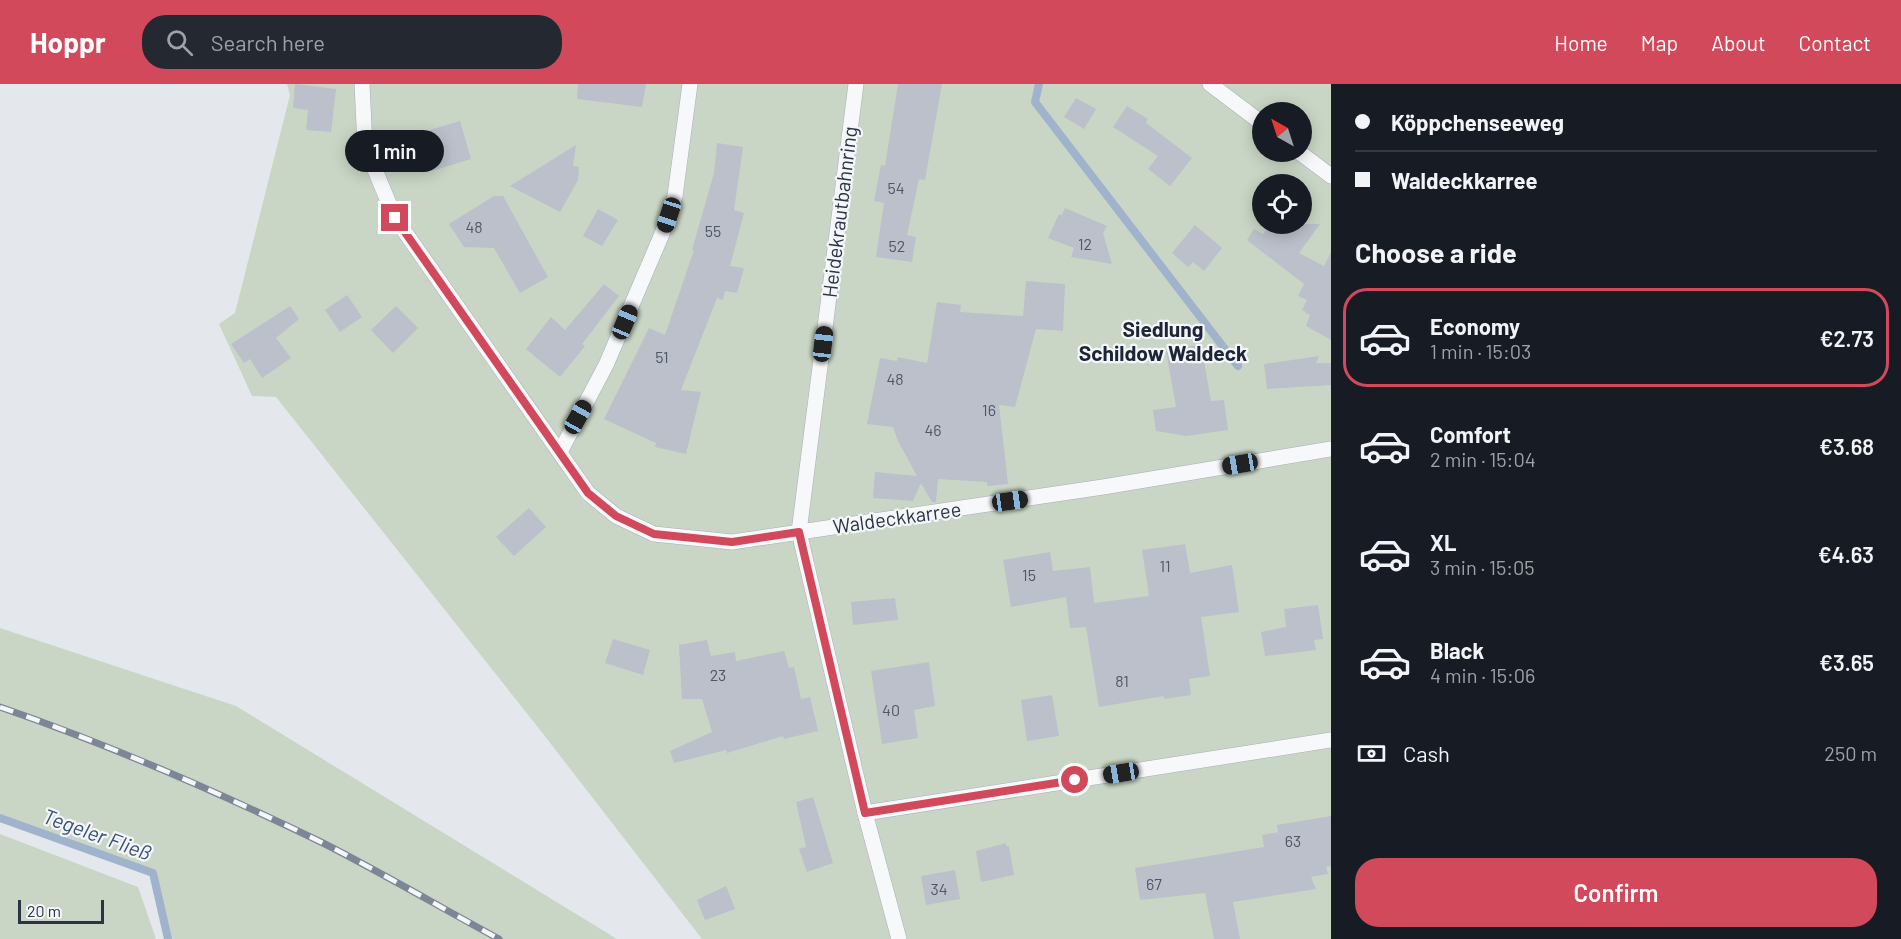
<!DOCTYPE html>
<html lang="en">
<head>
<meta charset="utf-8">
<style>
	:root { --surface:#171b24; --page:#242831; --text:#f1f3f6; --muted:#9ea1a6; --line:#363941; --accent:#d1495b }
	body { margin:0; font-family:Barlow,sans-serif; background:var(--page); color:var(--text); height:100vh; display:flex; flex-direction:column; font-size:22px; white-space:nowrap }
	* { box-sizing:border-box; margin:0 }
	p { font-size:20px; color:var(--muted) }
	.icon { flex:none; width:33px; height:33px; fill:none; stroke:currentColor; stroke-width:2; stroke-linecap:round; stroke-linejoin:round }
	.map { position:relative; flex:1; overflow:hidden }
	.details { display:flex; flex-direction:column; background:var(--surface); width:570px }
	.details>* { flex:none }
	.guide { display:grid; align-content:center; height:132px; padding:0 24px; background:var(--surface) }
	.needle { width:39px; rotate:321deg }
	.tools { position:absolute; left:1252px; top:18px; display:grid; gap:12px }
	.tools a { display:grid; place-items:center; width:60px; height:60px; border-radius:50%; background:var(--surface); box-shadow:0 3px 15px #0003; font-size:30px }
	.scale { position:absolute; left:18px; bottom:15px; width:86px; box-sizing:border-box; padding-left:6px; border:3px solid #2b3445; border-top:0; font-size:16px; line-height:21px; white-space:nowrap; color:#2b3445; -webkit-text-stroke:4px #f4f6f9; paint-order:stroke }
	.end { position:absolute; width:27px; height:27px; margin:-14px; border:8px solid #d1495b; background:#fff; box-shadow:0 0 0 3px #fff }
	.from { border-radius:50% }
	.bubble { position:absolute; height:42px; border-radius:21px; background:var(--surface); box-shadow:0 3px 15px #0003; font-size:20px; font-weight:600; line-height:42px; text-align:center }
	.car { position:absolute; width:18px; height:36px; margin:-18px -9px; border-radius:8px; box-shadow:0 0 4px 2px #0007; background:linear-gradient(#222 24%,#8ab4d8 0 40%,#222 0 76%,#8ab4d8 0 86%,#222 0) }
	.guide b { display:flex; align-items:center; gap:21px; height:57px; font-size:22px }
	.guide b+b { border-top:2px solid var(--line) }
	.guide i { width:15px; height:15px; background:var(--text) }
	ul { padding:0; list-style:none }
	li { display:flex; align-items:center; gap:18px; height:99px; margin:0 12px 9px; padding:0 12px; border:3px solid transparent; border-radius:24px }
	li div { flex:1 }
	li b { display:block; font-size:22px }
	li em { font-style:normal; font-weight:600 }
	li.selected { border-color:var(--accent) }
	li>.icon { width:54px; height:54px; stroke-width:1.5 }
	h2 { padding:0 24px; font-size:27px; line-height:72px }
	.pay { display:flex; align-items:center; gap:15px; height:66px; padding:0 24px; font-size:22px }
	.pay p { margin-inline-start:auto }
	.action { display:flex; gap:12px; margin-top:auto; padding:12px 24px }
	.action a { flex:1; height:69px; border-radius:24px; background:var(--accent); color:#fff; font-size:24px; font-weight:600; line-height:69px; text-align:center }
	header { display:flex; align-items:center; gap:36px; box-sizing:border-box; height:84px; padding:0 30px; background:var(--accent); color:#fff }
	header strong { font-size:28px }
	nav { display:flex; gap:33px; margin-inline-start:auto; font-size:21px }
	.search { width:420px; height:54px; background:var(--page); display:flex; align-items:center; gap:15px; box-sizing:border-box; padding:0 21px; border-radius:24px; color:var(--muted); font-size:22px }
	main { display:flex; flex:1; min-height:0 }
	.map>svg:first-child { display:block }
</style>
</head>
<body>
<header>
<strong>Hoppr</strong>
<div class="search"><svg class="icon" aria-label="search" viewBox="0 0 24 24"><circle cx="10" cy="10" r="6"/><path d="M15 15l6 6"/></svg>Search here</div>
<nav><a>Home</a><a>Map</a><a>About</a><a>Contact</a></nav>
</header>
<main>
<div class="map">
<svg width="1331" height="855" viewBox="0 0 1331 855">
	<rect width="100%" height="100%" fill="#e4e7ec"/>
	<g fill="#c9d6c5" fill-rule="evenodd">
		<path d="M287,0H1331V855H702L537,642L276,313L252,312L219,240L235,229L290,11ZM1263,28H1302V68H1263ZM1263,100H1302V140H1263Z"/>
		<path d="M0,544L236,622L617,855H168L153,789L0,730Z"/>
		<path d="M0,750L138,803L156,855H0Z"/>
	</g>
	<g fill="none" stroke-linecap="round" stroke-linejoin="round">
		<g stroke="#9fb4cc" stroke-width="8">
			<path d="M1039,0L1035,18L1238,282"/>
			<path d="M0,734L153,789L168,855"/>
		</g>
	</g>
	<g fill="#bbc0ca">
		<path d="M295,0L336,5L331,48L306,46L308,26L293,24Z"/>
		<path d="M578,0H646L642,23L577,15Z"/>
		<path d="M898,0H942L925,96L919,95L907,151L916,153L912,178L876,173L884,119L874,117L881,81L885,82Z"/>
		<path d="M1076,14L1096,25L1084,45L1064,33Z"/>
		<path d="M1127,22L1148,35L1146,39L1192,74L1170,102L1148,85L1158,72L1113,43Z"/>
		<path d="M460,37L471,75L432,87L420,49Z"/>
		<path d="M717,59L743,63L734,126L744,129L730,182L744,184L737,209L725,207L723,216L717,214L681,306L701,308L686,370L655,363L656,359L604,335L649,244L665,251L694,166H692L714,89Z"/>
		<path d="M576,61L573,82L579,83L578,96L560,128L510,102Z"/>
		<path d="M494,112H503L548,193L520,209L494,164L464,163L449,140Z"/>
		<path d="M1065,124L1107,142L1103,149L1112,180L1071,173L1074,164L1048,154L1059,130L1062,131Z"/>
		<path d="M598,125L618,136L602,162L583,152Z"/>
		<path d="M1272,140H1320L1299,169L1324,182L1331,168V256L1306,242L1310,231L1302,226L1307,216L1298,212L1304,200L1247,156L1254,145L1263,150Z"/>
		<path d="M1195,141L1222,164L1204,187L1193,178L1188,183L1172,169Z"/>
		<path d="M1026,197L1065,200L1063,247L1036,245L1015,323L999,321L1008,400L987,402V398L938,395L936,418H932L921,399L913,417L873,414L875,388L917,392L898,357L893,343L867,340L880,274L897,277L898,273L927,279L937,218L961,221L960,228L1023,232Z"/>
		<path d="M604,200L619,212L582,260L585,262L560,293L526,265L551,233L565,246Z"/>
		<path d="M347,211L362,233L340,248L325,226Z"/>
		<path d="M290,222L299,235L276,254L291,274L262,294L250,275L244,279L231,260Z"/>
		<path d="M396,222L418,244L393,269L371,246Z"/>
		<path d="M1201,260L1211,317L1224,316L1228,346L1186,352L1156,347L1153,326L1176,323L1166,267Z"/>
		<path d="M1319,272L1316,279H1331V301L1267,305L1264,280Z"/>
		<path d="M529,424L546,443L514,472L496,453Z"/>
		<path d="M1185,460L1190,489L1232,481L1239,528L1201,533L1210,592L1189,595L1191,611L1164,615V612L1099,623L1086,543L1070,544L1066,513L1011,523L1003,476L1050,468L1053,487L1090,483L1094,519L1149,512L1142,466Z"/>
		<path d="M895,514L898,536L853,541L851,518Z"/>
		<path d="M1318,521L1323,555L1314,556L1316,566L1265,572L1261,548L1286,543L1284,525Z"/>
		<path d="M613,555L650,566L643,591L605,579Z"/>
		<path d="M707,556L711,572L735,568L736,577L784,567L789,584L794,583L801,615L810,613L818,647L784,655L783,652L727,669L726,666L674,679L670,667L712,648L702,615H682L679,561Z"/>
		<path d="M929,578L935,622L914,626L918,654L882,660L871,587Z"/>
		<path d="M1052,611L1059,652L1027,657L1021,616Z"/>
		<path d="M813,713L833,779L807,788L799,765L806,763L796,718Z"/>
		<path d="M1331,732V782L1326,783L1328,790L1311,793L1316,805L1233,818L1240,855H1214L1205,809L1140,816L1135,784L1264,763L1262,751L1278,748L1277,741Z"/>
		<path d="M1006,759V762H1009L1014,791L981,798L976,767Z"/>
		<path d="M955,786L960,815L926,821L921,792Z"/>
		<path d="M726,802L735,825L705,836L697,816Z"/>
	</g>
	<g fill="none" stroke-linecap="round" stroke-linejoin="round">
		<defs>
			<g id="lane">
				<path d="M362,0L365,62L395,134L588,409L616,432L654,450L732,458L1103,403L1331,365"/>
				<path d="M856,0L799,448L865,729L899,855"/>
				<path d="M1210,0L1263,40"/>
				<path d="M1299,68L1331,92"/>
				<path d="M560,368L606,281L662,150L675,112L690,0"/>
				<path d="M865,729L1331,656"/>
			</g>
		</defs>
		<use href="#lane" stroke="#a9aeb7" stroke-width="16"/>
		<use href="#lane" stroke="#f7f8fa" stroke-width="15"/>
		<defs>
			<path id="rail" d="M0,623C110,661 218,708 323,759C382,789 440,823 499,855"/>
		</defs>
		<use href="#rail" stroke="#7d8696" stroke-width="7"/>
		<use href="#rail" stroke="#f4f6f9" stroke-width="4.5" stroke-dasharray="14" stroke-linecap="butt"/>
	</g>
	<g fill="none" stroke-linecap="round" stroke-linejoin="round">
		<path stroke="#d1495b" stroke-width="8" d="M395,134L588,409L616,432L654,450L732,458L799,448L865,729L1075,696"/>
	</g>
	<g text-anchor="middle" stroke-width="4.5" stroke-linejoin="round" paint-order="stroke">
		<g font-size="16" fill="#4f5766">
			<text x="896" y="110">54</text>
			<text x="474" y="149">48</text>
			<text x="713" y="153">55</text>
			<text x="1085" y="166">12</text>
			<text x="897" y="168">52</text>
			<text x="662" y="279">51</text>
			<text x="895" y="301">48</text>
			<text x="989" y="332">16</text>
			<text x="933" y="352">46</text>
			<text x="1165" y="488">11</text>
			<text x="1029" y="497">15</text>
			<text x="718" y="597">23</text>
			<text x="1122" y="603">81</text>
			<text x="891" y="632">40</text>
			<text x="1293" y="763">63</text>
			<text x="1154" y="806">67</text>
			<text x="939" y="811">34</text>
		</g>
		<g font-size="20" fill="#2b3445" stroke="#f4f6f9">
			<text transform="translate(840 128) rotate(-83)" y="7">Heidekrautbahnring</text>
			<text transform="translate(897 434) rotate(-8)" y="7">Waldeckkarree</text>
		</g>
		<g font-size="21" font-weight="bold" fill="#1d2536" stroke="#f4f6f9">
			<text x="1163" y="253">Siedlung<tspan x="1163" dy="24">Schildow Waldeck</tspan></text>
		</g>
		<g font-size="21" font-style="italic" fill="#34527a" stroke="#f4f6f9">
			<text transform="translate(97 751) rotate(20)" y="7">Tegeler Fließ</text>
		</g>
	</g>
</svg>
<div class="tools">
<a><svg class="needle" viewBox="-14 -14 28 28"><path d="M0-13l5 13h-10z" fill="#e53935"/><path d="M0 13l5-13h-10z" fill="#9ea1a6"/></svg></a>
<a><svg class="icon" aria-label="locate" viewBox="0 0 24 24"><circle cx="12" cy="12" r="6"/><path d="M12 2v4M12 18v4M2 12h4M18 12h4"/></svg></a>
</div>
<div class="scale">20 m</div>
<i class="end from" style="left:1075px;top:696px"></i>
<i class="end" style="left:395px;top:134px"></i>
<div class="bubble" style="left:345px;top:46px;width:99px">1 min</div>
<i class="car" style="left:669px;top:131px;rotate:198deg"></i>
<i class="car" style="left:625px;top:238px;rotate:23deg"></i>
<i class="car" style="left:823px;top:260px;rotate:7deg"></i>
<i class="car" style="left:578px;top:333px;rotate:29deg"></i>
<i class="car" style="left:1240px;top:380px;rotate:260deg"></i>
<i class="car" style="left:1010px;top:417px;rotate:82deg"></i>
<i class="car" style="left:1121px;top:689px;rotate:261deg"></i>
</div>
<section class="details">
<div class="guide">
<b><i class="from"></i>Köppchenseeweg</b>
<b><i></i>Waldeckkarree</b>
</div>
<h2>Choose a ride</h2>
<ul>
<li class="selected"><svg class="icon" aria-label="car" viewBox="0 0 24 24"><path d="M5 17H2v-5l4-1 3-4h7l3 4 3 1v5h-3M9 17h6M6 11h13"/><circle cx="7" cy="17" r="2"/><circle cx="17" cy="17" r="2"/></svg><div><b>Economy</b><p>1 min · 15:03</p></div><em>€2.73</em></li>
<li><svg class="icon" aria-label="car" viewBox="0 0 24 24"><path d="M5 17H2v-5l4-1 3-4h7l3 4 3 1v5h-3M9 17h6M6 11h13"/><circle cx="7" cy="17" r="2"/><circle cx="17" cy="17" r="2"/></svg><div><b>Comfort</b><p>2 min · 15:04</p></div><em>€3.68</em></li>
<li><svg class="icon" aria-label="car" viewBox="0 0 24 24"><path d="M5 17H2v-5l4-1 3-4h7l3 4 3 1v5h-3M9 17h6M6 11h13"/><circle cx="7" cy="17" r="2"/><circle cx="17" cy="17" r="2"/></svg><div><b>XL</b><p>3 min · 15:05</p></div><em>€4.63</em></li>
<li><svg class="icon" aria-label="car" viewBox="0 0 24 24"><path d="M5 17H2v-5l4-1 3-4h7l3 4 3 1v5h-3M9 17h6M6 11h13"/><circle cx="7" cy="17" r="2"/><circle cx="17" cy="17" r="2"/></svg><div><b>Black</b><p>4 min · 15:06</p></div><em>€3.65</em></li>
</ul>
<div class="pay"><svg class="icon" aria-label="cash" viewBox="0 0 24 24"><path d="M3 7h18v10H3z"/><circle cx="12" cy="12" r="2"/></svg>Cash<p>250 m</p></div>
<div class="action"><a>Confirm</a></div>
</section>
</main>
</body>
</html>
